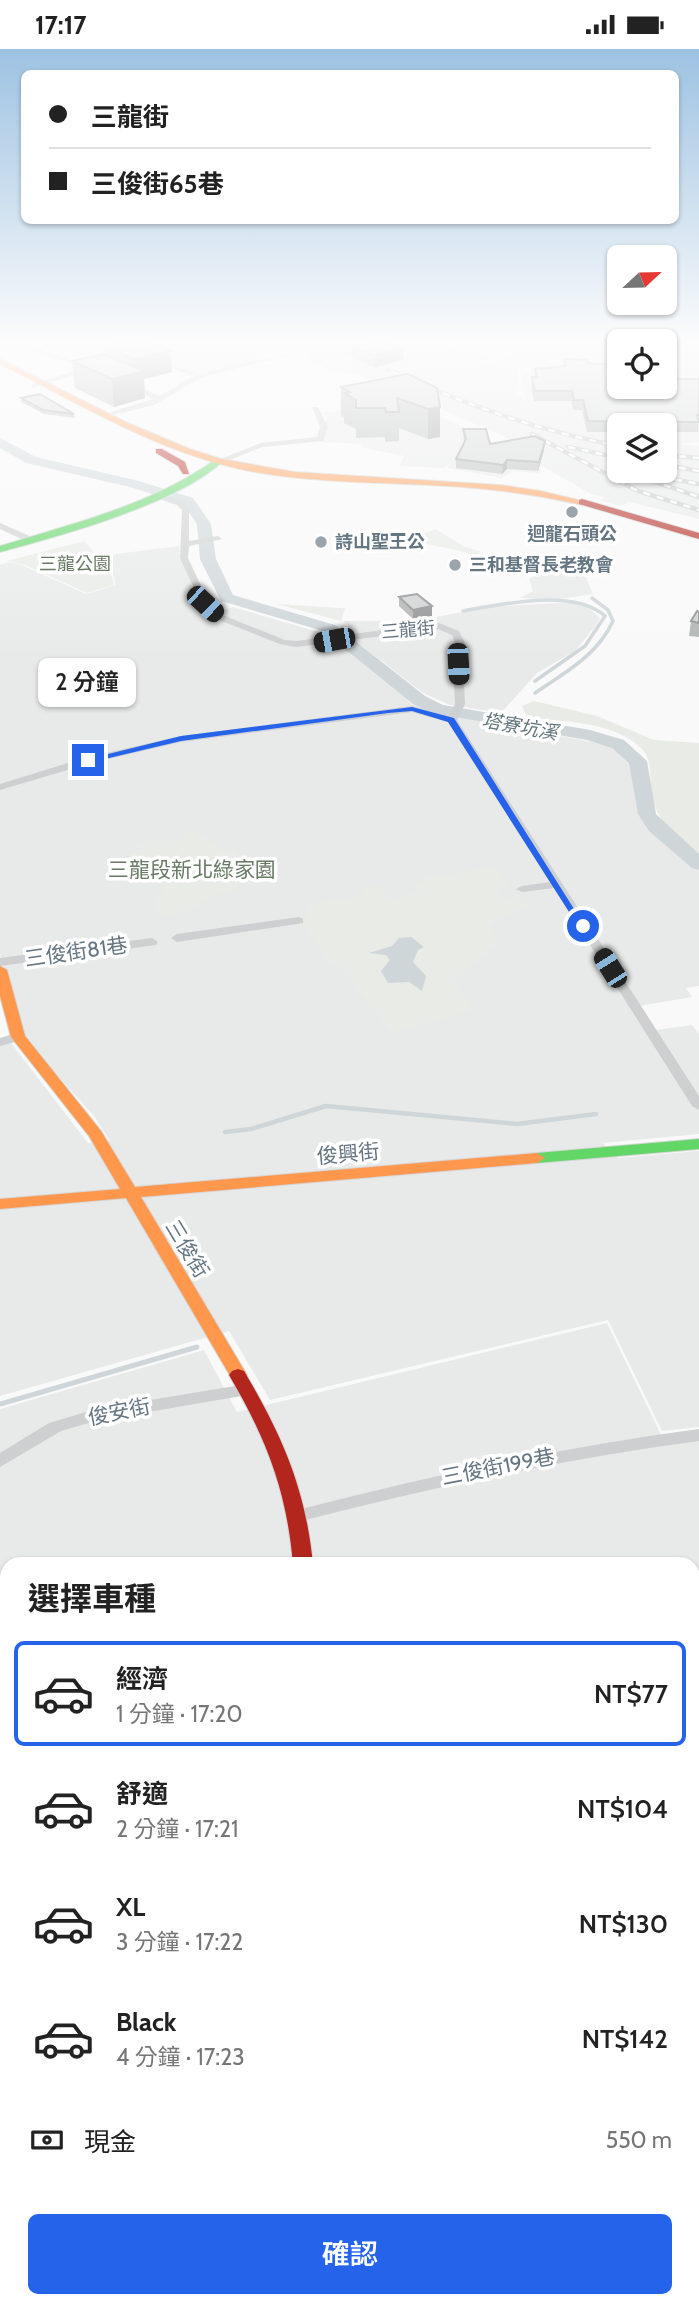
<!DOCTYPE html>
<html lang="zh-TW">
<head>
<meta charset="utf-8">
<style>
	:root { --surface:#fff; --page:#f2f2f2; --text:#222; --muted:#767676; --line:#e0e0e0; --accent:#2563eb }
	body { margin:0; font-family:Cabin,"Noto Sans TC",sans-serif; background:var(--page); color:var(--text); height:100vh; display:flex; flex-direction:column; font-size:26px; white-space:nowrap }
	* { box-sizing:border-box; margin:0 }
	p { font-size:23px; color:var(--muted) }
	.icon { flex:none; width:38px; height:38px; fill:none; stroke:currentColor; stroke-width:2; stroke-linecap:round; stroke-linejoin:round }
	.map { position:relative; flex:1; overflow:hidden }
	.side { position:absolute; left:0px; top:1508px; width:700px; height:751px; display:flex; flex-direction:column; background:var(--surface); border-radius:21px 21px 0 0; box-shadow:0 2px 5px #0004 }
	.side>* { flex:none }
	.banner { position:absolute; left:21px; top:21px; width:658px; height:154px; border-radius:10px; box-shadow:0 2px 5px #0004; display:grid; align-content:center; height:154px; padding:0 28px; background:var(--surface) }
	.needle { width:46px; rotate:68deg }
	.fabs { position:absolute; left:607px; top:196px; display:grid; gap:14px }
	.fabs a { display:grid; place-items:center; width:70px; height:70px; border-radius:10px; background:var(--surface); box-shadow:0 2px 5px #0004; font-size:35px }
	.end { position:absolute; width:32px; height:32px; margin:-16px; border:9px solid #2563eb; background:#fff; box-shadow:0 0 0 4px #fff }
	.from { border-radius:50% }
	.bubble { position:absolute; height:49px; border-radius:10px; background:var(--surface); box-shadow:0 2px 5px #0004; font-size:23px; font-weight:600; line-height:49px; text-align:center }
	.car { position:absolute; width:21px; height:42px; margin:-21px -10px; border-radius:9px; box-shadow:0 0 5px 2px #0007; background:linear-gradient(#222 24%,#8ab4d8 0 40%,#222 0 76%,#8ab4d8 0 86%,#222 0) }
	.banner b { display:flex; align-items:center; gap:24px; height:66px; font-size:26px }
	.banner b+b { border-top:2px solid var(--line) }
	.banner i { width:18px; height:18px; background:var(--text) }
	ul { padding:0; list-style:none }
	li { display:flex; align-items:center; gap:21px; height:105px; margin:0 14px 10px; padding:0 14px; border:4px solid transparent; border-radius:10px }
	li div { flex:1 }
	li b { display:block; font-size:26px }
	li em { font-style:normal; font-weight:600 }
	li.active { border-color:var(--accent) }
	li>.icon { width:63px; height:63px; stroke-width:1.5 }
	h2 { padding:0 28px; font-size:32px; line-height:84px }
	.pay { display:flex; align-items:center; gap:18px; height:77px; padding:0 28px; font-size:26px }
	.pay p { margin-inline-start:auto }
	.button { display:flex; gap:14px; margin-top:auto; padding:14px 28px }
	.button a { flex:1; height:80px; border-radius:10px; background:var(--accent); color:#fff; font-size:28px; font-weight:600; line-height:80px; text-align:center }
	.status { display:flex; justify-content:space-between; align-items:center; height:49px; padding:0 35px; background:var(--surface); direction:ltr }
	.status svg { height:19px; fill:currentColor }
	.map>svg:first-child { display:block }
</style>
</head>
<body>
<div class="status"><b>17:17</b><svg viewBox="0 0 49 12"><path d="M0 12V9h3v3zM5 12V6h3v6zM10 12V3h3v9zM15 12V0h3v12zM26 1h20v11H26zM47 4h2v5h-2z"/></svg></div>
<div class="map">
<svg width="699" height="2259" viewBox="0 0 699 2259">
	<rect width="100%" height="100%" fill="#f9f9f9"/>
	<g fill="#e8e9e9" fill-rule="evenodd">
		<path d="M115,294H233L266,307L216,324L201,326Z"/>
		<path d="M309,294H429L496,307L484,313L511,323L516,343L525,352L522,323L552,317L593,314L620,338L699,337V393L677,395L699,397V470L629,453L621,457L600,452L605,448L591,445L502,394L511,392L502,386L356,325L334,324L320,316L307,313L309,306L304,299ZM620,376H665V422H620Z"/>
		<path d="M377,337L498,395L541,420L539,424L513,422L502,429L447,419L451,413L444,419L399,417L404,407L364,399L362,395L321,393L327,369L323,363L360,361Z"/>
		<path d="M179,497L180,509L206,555L220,562L233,558L329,586L346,596L412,655L447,665L613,697L631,710L639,765L699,821V937L686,939L692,948L639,957L655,981L692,976L699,985V1085L603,1094L618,1109L699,1102V1378L662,1382L608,1271L270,1351L229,1282L0,1347V997L11,994L88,1094L110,1092L94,1067L21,986L0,905V516L8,513L22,516L86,545L116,536L108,506Z"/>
		<path d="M550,519L586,528L593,545L554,551L520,549L533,542L529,530Z"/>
		<path d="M575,553L586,556L600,569L596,576L575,602L537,624L501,664L450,656L423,644L352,589L360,588L343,572H415L488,558Z"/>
		<path d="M607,1274L664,1392L699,1388V2247L693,2250V1516H7V1789L0,1788V1360L204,1301L237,1363Z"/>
		<path d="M0,1796H7V2169L0,2167Z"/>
		<path d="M46,2252H124L123,2259H46Z"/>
		<path d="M170,2252H690L679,2259H169Z"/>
	</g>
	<g fill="#e8ebe6">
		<path d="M514,294H619V324L583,312L518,321V337L507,334L506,324L483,316L512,304Z"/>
		<path d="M665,294H699V341L665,332Z"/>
		<path d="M436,480L463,497L481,503L475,506C456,500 437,498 417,492L415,488Z"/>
		<path d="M84,492L95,505L106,506L114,536L87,544L25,516L7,512Z"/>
		<path d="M277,555L340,559H345L341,572Z"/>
		<path d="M534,652L597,667L654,691L699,694V809C679,792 661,777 653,751C648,734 655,712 641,699C613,672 563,673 527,668L522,657Z"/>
		<path d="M187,782L198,783L217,798L233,801L261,823L240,834L235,842L218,844L188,863L156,867V849L161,847L162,838L149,822L125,809L141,800L136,796C141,795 149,790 154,790C169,789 174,799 187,782Z"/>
		<path d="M485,819L498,820L510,836L495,839L503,850L519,847L528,859L512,863L489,876L499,893L454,933L474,960L393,985L338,916L332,917L302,875L311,854L364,847L359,839L381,837L390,851L419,843L414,836L426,828Z"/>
	</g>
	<path fill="#ced6d9" d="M411,888L424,898L418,901L413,913L426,927L422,942L409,933L388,934L381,922L390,911L386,906L369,904L392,897L399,889Z"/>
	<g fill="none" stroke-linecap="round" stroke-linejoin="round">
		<g stroke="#ced6d9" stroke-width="2.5">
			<path d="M284,308L291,307"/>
			<path d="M261,312L273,310"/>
		</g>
		<g stroke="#ced6d9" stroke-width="3.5">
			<path d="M463,562C502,555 573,539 605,567L585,597L535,632"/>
			<path d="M535,644C564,624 598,606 613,572L608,561L592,549"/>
		</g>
		<path stroke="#ced6d9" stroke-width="4.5" d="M225,1083L251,1080L326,1057L517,1075L596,1065"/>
		<path stroke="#ced6d9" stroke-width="5" d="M0,1355L197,1298"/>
		<path fill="#ced6d9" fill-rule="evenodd" d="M0,389L36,408L139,432L193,449L211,475L216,510L233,546L335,576L425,647L443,656L590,681L624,691L647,712L656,765L699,805V821L692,819L649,782L638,765L629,714L612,699L587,691L432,664L413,655L323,582L221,552L200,510L197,475L183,455L130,438L26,414L0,399Z"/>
		<defs>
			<g id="fast">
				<path d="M216,410L223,412C180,454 60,487 0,503V497C74,474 152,456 216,410Z"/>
				<path d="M699,1090V1100L537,1114L529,1109L537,1104Z"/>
				<path d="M140,2252H166L165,2259H139Z"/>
			</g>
			<g id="slow">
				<path d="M0,310L126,373L190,400L222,410L295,423L501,436L541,442L587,453L582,456C542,447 502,441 461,438C392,433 322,435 254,423C162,406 82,356 0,315Z"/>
				<path d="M0,917L7,921L25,987L101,1082L135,1138L537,1104L545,1109L537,1114L141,1148L247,1326L244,1330H232L126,1149L0,1160V1150L120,1140L89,1087L11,988L0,947Z"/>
			</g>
			<g id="jam">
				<path d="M156,400H162L185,413L189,425H183L178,417L156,404Z"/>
				<path d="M582,450L699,484V490L579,455V451Z"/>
				<path d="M238,1320L244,1322C282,1386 306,1440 313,1516H293C287,1442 266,1389 229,1326L232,1322Z"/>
			</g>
		</defs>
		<use href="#fast" stroke="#d5d6d7" stroke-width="2"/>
		<use href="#slow" stroke="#d5d6d7" stroke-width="2"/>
		<use href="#jam" stroke="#d5d6d7" stroke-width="2"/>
		<g fill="#cecfd0" fill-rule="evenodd">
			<path d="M47,294L62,296L59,298L53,296L42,302L90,317L93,320L32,339V335L85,319L33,302Z"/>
			<path d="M98,294H108L131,301L128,303Z"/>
			<path d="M260,310L262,313L202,328L154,356L109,367L105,365L153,350L126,338V334H132L159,347L194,327L153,313V311L200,325Z"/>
			<path d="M312,358H318L328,378L323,392L262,398L222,414L215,412L261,394L317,388L320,378Z"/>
			<path d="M153,444L183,452L189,459V492L218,487L222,490L189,497L188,509L209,554L220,565L285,591L296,592L439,574L459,582L467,598L463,615L465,655L457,671L699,1047V1061L692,1057L554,839L522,843L516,840L522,837L550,833L448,673L412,663L181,693L91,714L0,741V735L84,709L181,687L412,657L449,667L455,655L453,615L457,598L452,586L438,580L296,598L280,595L214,569L202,557L180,509L182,461L177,456L153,448Z"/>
			<path d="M0,474L32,488L33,490L26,492L0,480Z"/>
			<path d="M299,868L303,870V874L177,893L171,889L177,885Z"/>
			<path d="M152,889L158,893L156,896L0,917V909Z"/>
			<path d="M18,984L23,985L24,988L23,991L0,997V989Z"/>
			<path d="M247,1335L253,1337L255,1341L253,1345L96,1372L61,1382L0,1418V1404L49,1374L96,1360Z"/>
			<path d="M699,1380V1392C564,1410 432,1438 301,1472L295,1471L293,1466L295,1461L301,1460C432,1426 564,1398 699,1380Z"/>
			<rect x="0" y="1787" width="7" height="18"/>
		</g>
		<use href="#fast" fill="#63d668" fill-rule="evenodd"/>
		<use href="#slow" fill="#ff974d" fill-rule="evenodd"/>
		<use href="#jam" fill="#b3261e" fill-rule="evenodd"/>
		<defs>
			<g id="rail">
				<path d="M327,294C422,337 517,379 620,397"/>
				<path d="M532,385L638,442L699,461"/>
				<path d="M568,398L620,409"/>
				<path d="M665,406L699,409"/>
				<path d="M665,416L699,422"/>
				<path d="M624,422L699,448"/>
				<path d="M661,428L699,435"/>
			</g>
		</defs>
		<use href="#rail" stroke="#c3c5c6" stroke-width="4.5"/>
		<use href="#rail" stroke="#fff" stroke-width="2.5" stroke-dasharray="7" stroke-linecap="butt"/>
	</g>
	<g fill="#b3b5b5">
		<path d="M105,297L172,323L144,330L145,349L114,358L75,339L72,312L105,305Z"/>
		<path d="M352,298L404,299L403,311L374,318L352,309Z"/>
		<path d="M564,310L588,314L667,330H699L698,383H665V376H620V383H587L582,361H573L571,352H534L531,338L532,328H535V320L563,317Z"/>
		<path d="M341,338L437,339L440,388L428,390L399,379V392L385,393V388L356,389V380L344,374V368L341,367Z"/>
		<path d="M21,349L74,365L75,369L44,365L21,353Z"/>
		<path d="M463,380L490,395L544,401L538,422L507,420L502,425L456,419V410L464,393Z"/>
		<path d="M399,548L432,567L413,570L399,557Z"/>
		<path d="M699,563V588L689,587L691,572Z"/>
	</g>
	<g fill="#929394">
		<path d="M404,299L403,311L374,318V306Z"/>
		<path d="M171,302L172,323L144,330L145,349L114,358L112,330L133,325V310Z"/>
		<path d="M440,358V388L428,390V360Z"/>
		<path d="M545,392L544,401L538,422L539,413Z"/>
		<path d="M507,411V420L502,425L503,416Z"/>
		<path d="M432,557V567L413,570V561Z"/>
	</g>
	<g fill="#d0d2d3" stroke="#929394" stroke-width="2">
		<path d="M120,294H151L171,302L133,310L105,297Z"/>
		<path d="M368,294H389L404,299L374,306L352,298Z"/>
		<path d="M104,305L144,322L112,330L72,312Z"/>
		<path d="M564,310L587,311L588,314L595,315H617L618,320L620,321V338H665V325H666L667,330H699V366H697L699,373L588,372L583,351H574L572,342H535L532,328H537L535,320L565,317Z"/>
		<path d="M408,325L437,339L440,358L428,360L397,349L399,363H386L385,359H356V351L344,344L350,343L341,338Z"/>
		<path d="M40,345L74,365L43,361L21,349Z"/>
		<path d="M463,380H486L490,395L535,387L545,392L539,413L507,411L503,416L456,410L466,390Z"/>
		<path d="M417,545L432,557L413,561L399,548Z"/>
		<path d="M697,562L699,563V574L691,572Z"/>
	</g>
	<linearGradient id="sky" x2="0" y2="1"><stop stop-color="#9dc2e2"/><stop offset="0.48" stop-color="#fcfcfc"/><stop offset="1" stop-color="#fcfcfc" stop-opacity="0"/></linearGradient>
	<rect width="699" height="610" fill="url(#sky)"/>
	<path fill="#2563eb" d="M412,658L454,669L586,879L578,877L448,673L412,662L388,664L181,692L88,714L84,711L181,687Z"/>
	<g fill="#99a4ac" stroke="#fff" stroke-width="2.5">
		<circle cx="572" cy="463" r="7"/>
		<circle cx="321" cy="493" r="7"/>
		<circle cx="455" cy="516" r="7"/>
	</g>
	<g text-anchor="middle" stroke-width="7" stroke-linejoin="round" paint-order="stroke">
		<g font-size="18" font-weight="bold" fill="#657683" stroke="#fff" text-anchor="start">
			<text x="572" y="491" text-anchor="middle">迴龍石頭公</text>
			<text x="335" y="499">詩山聖王公</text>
			<text x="469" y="522">三和基督長老教會</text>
		</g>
		<g font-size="18" fill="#687a64" stroke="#fff">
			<text x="75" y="521">三龍公園</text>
		</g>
		<g font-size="18" fill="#657683" stroke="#fff">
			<text transform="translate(408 581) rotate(-5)" y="6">三龍街</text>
		</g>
		<g font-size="19" font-style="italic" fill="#60757c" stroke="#fff">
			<text transform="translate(520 677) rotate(10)" y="7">塔寮坑溪</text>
		</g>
		<g font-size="21" fill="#687a64" stroke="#fff">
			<text x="192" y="828">三龍段新北綠家園</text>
		</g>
		<g font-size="21" fill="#657683" stroke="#fff">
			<text transform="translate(76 903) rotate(-8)" y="7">三俊街81巷</text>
			<text transform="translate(348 1105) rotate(-5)" y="7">俊興街</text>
			<text transform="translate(187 1200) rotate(59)" y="7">三俊街</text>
			<text transform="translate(119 1363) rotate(-11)" y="7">俊安街</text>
			<text transform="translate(498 1418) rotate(-11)" y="7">三俊街199巷</text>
		</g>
	</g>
</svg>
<div class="fabs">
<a><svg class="needle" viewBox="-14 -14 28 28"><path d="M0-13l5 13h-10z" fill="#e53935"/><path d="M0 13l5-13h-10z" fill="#767676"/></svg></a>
<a><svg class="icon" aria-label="locate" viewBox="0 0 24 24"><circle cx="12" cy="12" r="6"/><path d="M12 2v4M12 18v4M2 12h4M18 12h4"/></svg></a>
<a><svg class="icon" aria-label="layers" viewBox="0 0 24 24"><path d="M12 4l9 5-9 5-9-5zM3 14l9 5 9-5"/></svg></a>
</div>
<i class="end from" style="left:583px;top:877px"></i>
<i class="end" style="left:88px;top:711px"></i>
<div class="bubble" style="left:38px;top:609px;width:98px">2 分鐘</div>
<i class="car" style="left:205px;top:555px;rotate:133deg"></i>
<i class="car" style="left:334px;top:591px;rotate:260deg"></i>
<i class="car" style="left:458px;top:615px;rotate:177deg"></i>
<i class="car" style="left:610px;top:919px;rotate:328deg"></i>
<div class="banner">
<b><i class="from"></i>三龍街</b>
<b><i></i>三俊街65巷</b>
</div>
<section class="side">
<h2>選擇車種</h2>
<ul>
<li class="active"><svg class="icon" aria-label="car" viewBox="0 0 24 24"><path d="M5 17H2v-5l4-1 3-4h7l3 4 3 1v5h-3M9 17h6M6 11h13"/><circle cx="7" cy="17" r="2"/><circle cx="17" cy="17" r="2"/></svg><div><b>經濟</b><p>1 分鐘 · 17:20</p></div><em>NT$77</em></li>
<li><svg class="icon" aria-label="car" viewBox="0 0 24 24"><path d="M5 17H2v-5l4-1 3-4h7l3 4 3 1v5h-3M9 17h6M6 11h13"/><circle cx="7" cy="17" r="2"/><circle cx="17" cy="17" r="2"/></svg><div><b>舒適</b><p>2 分鐘 · 17:21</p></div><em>NT$104</em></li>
<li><svg class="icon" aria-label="car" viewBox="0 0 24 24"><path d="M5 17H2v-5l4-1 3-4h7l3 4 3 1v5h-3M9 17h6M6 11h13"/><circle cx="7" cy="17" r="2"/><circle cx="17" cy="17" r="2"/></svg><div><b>XL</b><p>3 分鐘 · 17:22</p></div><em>NT$130</em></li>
<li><svg class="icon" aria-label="car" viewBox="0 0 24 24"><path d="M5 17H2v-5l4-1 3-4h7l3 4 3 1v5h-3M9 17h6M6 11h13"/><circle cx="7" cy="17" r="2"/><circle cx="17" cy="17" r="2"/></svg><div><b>Black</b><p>4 分鐘 · 17:23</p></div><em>NT$142</em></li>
</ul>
<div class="pay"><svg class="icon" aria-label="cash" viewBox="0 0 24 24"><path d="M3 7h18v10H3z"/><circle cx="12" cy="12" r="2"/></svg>現金<p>550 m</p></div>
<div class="button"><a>確認</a></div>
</section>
</div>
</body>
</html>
